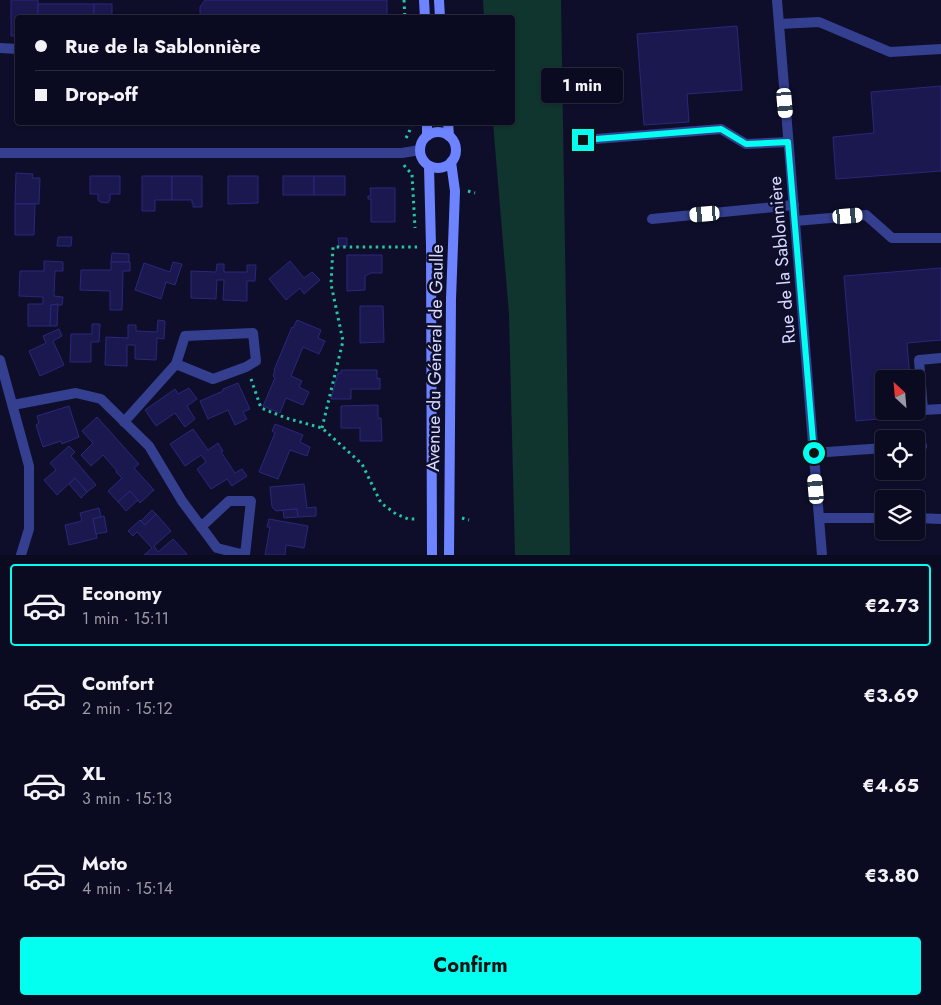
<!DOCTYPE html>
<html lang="en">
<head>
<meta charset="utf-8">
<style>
	:root { --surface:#0a0a20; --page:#131329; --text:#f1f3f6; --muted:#999aa5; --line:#2a2b3e; --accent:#03ffef }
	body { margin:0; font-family:Jost,sans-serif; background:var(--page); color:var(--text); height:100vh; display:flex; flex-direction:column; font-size:19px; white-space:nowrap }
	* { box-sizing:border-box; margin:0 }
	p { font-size:16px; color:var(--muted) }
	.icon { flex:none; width:28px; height:28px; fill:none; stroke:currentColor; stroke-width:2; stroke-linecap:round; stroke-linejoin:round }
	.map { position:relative; height:555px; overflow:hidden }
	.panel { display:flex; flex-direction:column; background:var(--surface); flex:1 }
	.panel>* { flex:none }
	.top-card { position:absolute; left:15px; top:15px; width:500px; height:110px; border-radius:5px; box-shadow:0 1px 4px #0004,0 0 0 1px var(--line); display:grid; align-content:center; height:110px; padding:0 20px; background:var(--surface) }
	.needle { width:32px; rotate:334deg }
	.buttons { position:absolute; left:875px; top:370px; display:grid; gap:10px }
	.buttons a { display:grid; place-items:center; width:50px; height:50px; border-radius:5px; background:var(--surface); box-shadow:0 1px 4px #0004,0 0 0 1px var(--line); font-size:25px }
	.end { position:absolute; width:22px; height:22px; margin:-11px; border:6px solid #03ffef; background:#111; box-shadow:0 0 0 2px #111 }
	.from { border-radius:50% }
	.bubble { position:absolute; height:35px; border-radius:5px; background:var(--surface); box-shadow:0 1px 4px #0004,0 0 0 1px var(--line); font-size:16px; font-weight:700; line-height:35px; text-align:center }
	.car { position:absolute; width:15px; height:30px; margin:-15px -8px; border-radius:6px; box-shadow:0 0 4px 1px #0007; background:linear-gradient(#fff 24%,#345 0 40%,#fff 0 76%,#345 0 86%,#fff 0) }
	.top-card b { display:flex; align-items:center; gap:18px; height:48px; font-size:19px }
	.top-card b+b { border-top:1px solid var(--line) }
	.top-card i { width:12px; height:12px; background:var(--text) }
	ul { padding:9px 0 0; list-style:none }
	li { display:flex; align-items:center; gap:15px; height:82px; margin:0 10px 8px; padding:0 10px; border:2px solid transparent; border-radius:5px }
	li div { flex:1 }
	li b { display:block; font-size:19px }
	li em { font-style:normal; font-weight:700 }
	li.active { border-color:var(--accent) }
	li>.icon { width:45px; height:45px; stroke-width:1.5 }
	.button { display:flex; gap:10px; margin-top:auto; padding:10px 20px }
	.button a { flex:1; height:58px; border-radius:5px; background:var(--accent); color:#111; font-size:20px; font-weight:700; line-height:58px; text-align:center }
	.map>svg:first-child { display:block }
</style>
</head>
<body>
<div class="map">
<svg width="941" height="555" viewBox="0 0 941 555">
	<rect width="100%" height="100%" fill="#0e0e2b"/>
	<path fill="#10352e" d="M483,0H561L570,555H515L509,314L493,123L512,122V18L484,17Z"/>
	<g fill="#1a184e" stroke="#2a277c">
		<path d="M11,0H38V18H18V36H11Z"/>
		<path d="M205,0H387V18H200V7Z"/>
		<rect x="38" y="4" width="56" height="14"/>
		<rect x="94" y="4" width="18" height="14"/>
		<path d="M737,26L742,90L687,94L689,122L644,125L637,34Z"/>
		<path d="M941,86V171L836,179L833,137L874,133L871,92Z"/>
		<path d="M16,173L33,174L32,178H40L39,204H15Z"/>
		<path d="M90,176H120V194H110V200L108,203L100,202L98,200V194H90Z"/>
		<path d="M142,176H172V200H155V211H142Z"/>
		<path d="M172,176H202V207H193V203H192V200H172Z"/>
		<path d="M228,176H258V203L228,204Z"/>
		<rect x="283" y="176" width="31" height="19"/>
		<rect x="314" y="176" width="31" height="19"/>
		<path d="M370,188H395V222H371V199H368V196H371Z"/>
		<path d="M15,204H35L34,235H15Z"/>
		<path d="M58,237H72L71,246H57Z"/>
		<path d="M338,238H347V246H339Z"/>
		<path d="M112,253L129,254V262H111Z"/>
		<path d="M347,255H382V273H371L365,276V290L347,291Z"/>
		<path d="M44,261L63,262V271H55L54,296L63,297L62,305H51L50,326H28V304H43V297L19,296L20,271H44Z"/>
		<path d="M290,261L304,278L312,272L320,280L304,294L300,288L286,300L269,279Z"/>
		<path d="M111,262H130V271H123L122,310H110V291L80,290L81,270H111Z"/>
		<path d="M173,262L182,264L175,285L166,282L161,299L135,290L144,263L170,272Z"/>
		<path d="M217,264H224V272H247V265H256L255,281H247V301L223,300L224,280H217L216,299L191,298V271L216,272Z"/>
		<path d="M941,268V340L907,343L910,379H884V411H912L913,416L856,421L844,276Z"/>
		<path d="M58,304L57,326H50L51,305Z"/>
		<path d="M360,306H383L384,342L360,343Z"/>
		<path d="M158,320L165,321L164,339L157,338L156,360L135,359V345H127V366L105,365L106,337L128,338V325H136V331L157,332Z"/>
		<path d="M297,320L321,330L318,338L325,341L319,354L303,347L291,376L302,381L299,387L309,392L303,405L286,398L280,413L263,406L275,378L273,376L275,370H274L292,327L293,328Z"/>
		<path d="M92,324H100L99,342H91V362H70L71,334H92Z"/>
		<path d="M59,329L62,336L53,341L64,365L40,376L29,351L46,343L43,336Z"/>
		<path d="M341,370H377V379L380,378V389H351V399H331L338,373H341Z"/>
		<path d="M238,383L250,409L243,412L247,419L235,425L228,410L208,419L200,401L223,391V389Z"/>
		<path d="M189,388L197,399L187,406L195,419L185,427L175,413L156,426L145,410L175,389L178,394Z"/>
		<path d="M378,405V418H381L382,441H360V428H341V406Z"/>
		<path d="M69,406L79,437L62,444L61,441L43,447L36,425L39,423L37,416Z"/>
		<path d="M97,417L139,464L134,468L154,490L140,503L130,491L118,502L108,491L122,478L116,472L117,471L103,455L91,466L81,455L93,443L82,431Z"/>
		<path d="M275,424L303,435L300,442L310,447L307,456L290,450L278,479L259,472L275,433L272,431Z"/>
		<path d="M193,429L208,450L218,443L223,451L221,452L235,473L242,469L247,476L232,486L227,479L211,489L197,469L206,462L201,455L185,466L170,444Z"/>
		<path d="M69,446L75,452L71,456L96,485L87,492L75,478L57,495L44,480L56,470L50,463Z"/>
		<path d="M75,478L87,492L81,498L69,484Z"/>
		<path d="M304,484L307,508L316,507V516L298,517L297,509L276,511L272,507L270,487Z"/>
		<path d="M130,491L138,500L126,511L118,502Z"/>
		<path d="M99,508L101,517L93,519L97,538L69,545L65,525L82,521L80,513Z"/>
		<path d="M297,509L298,517L284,518L283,510Z"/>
		<path d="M152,510L156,514L145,525L141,521Z"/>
		<path d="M156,514L171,531L154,546L158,552L173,539L187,554L186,555H144L152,548L137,532L133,536L128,531L140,520L145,525Z"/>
		<path d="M104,516L107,532L96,534L93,519Z"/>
		<path d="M269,519L308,526L304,548L286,545L285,555H265L270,527H267Z"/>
	</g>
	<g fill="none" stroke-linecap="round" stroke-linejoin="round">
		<g stroke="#23c8a3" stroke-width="3" stroke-dasharray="2.5 4" stroke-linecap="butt">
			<path d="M404,0L405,18"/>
			<path d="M406,138C409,133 411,128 411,122"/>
			<path d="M404,165L406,168L412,174L415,228"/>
			<path d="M468,191L475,193"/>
			<path d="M251,379L261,408L286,418L322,428L362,464L381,503L396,514L408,519H418"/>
			<path d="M322,428L343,341L331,284L333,247H417"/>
			<path d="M462,518L469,520"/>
		</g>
		<g stroke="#343f8f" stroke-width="10">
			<path d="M779,24L819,22L890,52L941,49"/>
			<path d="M0,48L18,49"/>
			<path d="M583,140L721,129L746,144L788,142"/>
			<path d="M652,219L794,205"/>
			<path d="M795,221L866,215L892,238H941"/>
			<path d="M941,358L919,360L923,410L941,409"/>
			<path d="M916,446H922"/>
			<path d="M813,453L884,448"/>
		</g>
		<g stroke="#343f8f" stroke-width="10">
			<path d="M777,0L822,555"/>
			<path d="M0,153H402L420,150"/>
			<path d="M0,360L29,466V529L21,555"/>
			<path d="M13,405L76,393L101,399L149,446L182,501L217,548L245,555L251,501H229L201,527"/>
			<path d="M124,422L176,364L213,379L246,367L256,361L253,333L185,336L176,364"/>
			<path d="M819,518H884"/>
			<path d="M916,518L941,519"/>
		</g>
		<g stroke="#6e83ff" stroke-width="10">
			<path d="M424,0L425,18"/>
			<path d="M439,0L440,18"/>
			<path d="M448,122L449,136"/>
			<circle cx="438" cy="150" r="18"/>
			<path d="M427,136V122"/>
			<path d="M429,166L431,246L432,555"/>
			<path d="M449,555L451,299L455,191L451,162"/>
		</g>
	</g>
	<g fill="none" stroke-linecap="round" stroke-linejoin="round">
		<path stroke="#03ffef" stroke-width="6" d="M583,140L721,129L746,144L788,142L814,453"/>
	</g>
	<g text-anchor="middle" stroke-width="5" stroke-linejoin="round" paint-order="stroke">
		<g font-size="18" fill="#d7d9ff" stroke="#0e0e2b">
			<text transform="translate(782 260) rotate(-95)" y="6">Rue de la Sablonnière</text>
			<text transform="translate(435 358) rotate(-89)" y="6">Avenue du Général de Gaulle</text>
		</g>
	</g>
</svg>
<div class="buttons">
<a><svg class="needle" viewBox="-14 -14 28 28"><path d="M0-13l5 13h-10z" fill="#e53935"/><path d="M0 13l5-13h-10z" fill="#999aa5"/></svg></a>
<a><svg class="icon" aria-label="locate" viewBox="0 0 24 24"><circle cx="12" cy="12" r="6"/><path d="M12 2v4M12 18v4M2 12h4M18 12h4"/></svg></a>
<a><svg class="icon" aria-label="layers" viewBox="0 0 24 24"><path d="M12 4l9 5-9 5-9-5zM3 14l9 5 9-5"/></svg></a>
</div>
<i class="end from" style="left:814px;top:453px"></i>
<i class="end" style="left:583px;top:140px"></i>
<div class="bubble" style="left:541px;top:68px;width:82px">1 min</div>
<i class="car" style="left:785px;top:103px;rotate:175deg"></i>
<i class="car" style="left:705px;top:214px;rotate:265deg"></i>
<i class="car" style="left:848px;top:216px;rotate:85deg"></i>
<i class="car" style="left:816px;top:489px;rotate:355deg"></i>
<div class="top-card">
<b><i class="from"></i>Rue de la Sablonnière</b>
<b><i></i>Drop-off</b>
</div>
</div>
<section class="panel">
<ul>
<li class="active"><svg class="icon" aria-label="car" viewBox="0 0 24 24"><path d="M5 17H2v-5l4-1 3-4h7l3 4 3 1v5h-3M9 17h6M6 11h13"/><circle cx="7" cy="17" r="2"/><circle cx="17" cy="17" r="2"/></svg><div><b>Economy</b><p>1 min · 15:11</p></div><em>€2.73</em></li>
<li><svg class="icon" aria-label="car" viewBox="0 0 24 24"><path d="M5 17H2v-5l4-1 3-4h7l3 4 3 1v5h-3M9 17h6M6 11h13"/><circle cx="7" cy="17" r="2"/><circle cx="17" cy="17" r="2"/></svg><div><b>Comfort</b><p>2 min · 15:12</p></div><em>€3.69</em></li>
<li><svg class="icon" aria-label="car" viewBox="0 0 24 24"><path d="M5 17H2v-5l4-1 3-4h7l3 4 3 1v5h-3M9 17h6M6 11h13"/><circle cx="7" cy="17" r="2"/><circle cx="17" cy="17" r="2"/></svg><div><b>XL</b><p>3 min · 15:13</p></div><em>€4.65</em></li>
<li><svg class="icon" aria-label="car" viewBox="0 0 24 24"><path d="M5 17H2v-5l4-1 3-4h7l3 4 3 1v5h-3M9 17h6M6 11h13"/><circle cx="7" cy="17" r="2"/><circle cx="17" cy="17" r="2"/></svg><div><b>Moto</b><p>4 min · 15:14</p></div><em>€3.80</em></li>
</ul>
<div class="button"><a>Confirm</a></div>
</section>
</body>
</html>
